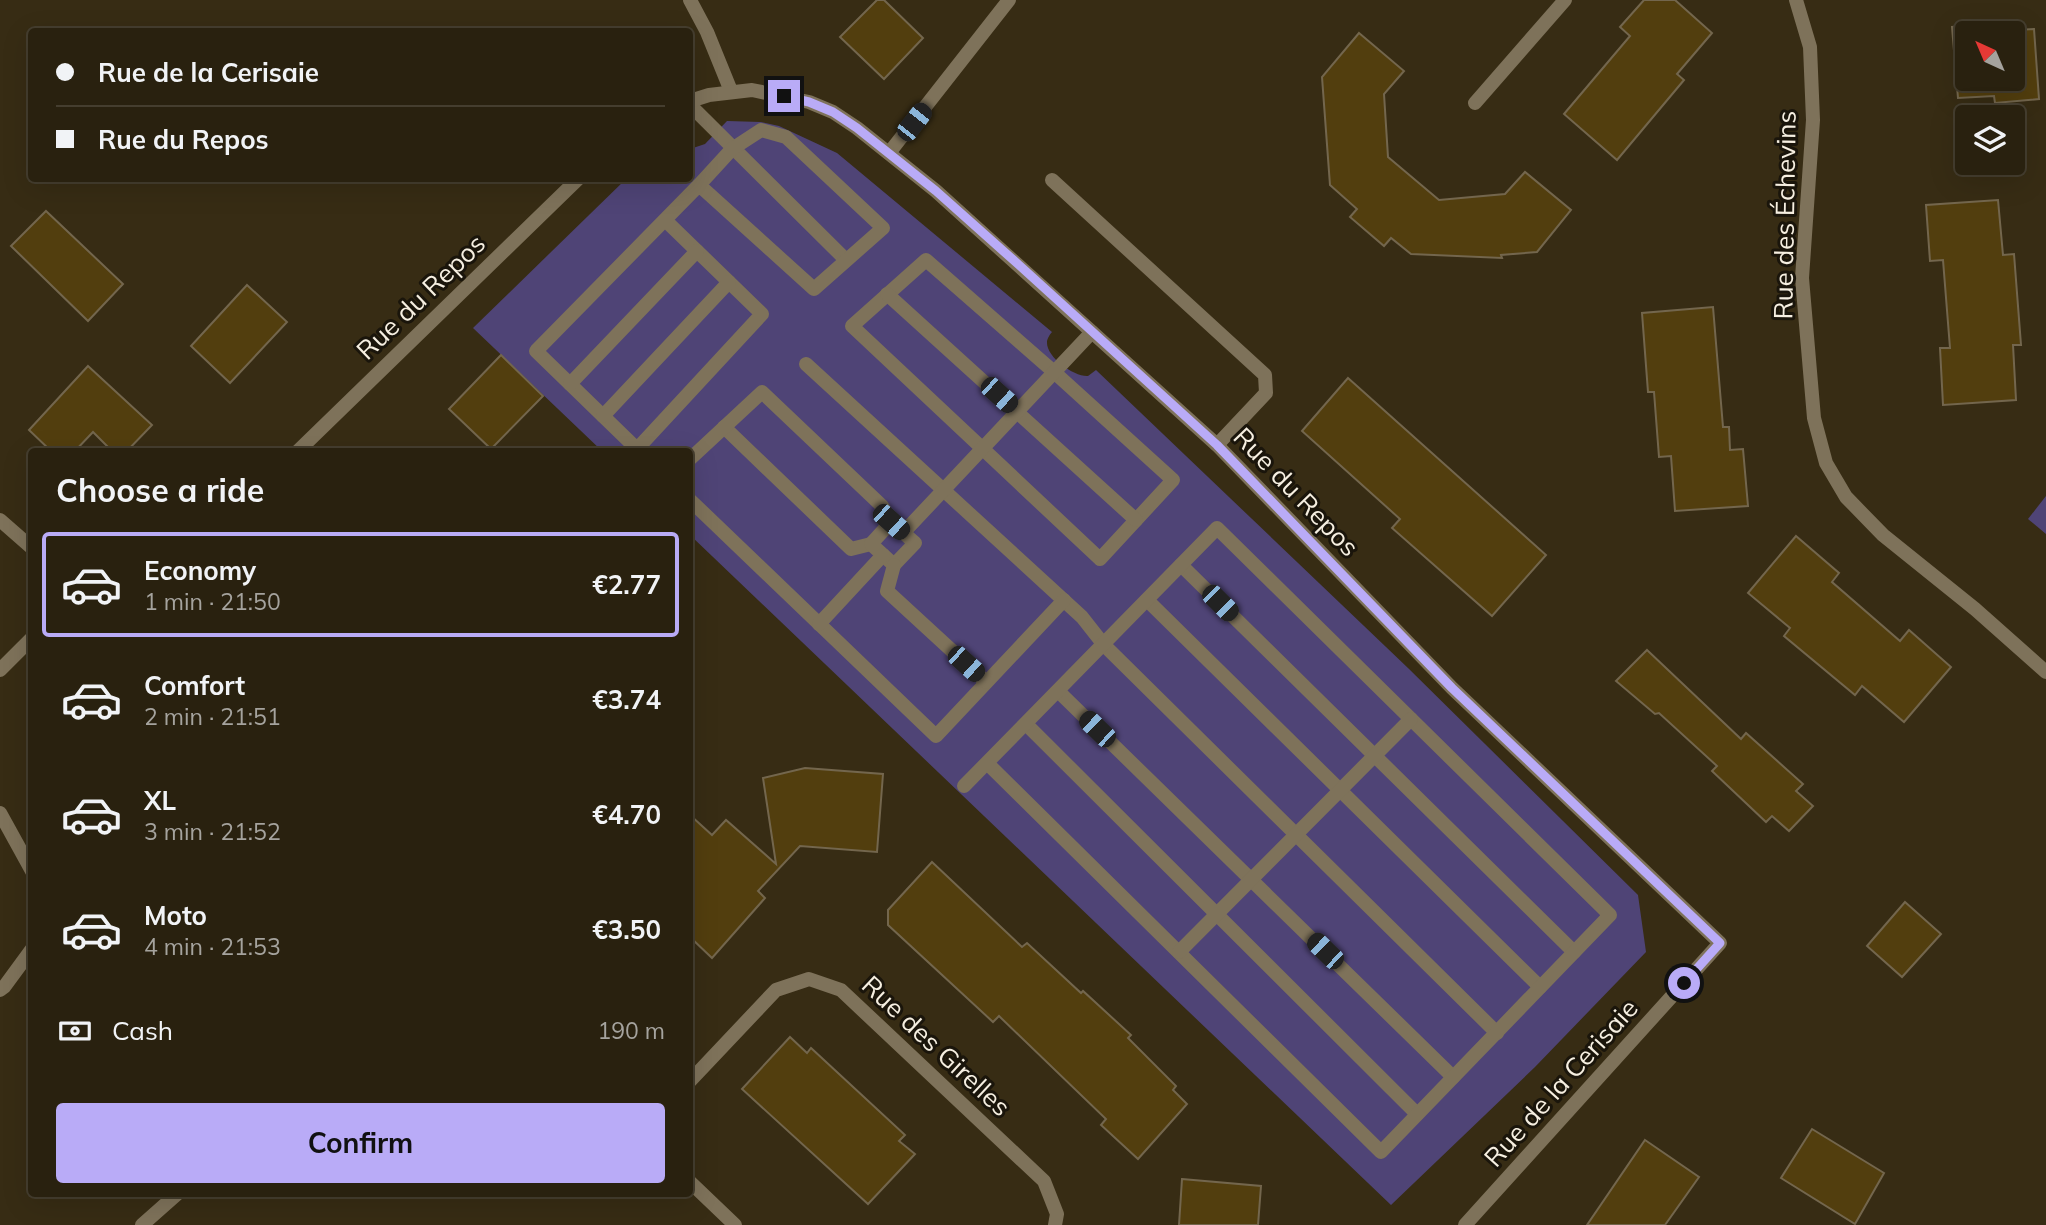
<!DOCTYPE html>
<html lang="en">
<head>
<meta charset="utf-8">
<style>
	:root { --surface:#29210f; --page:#352e1d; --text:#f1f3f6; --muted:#a5a39e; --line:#453e2f; --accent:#b9abf7 }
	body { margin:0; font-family:Mulish,sans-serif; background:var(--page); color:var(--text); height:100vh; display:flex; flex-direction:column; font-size:26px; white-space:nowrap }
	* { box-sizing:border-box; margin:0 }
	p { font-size:23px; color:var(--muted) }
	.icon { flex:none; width:38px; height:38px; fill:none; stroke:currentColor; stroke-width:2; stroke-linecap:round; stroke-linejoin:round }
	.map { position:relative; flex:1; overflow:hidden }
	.side { position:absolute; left:28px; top:448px; width:665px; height:749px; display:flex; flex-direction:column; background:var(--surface); border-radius:7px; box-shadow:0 7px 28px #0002,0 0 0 2px var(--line) }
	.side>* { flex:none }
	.guide { position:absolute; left:28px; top:28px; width:665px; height:154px; border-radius:7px; box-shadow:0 7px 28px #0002,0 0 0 2px var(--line); display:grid; align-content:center; height:154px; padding:0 28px; background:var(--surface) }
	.needle { width:46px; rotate:316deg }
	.fabs { position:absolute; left:1955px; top:21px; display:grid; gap:14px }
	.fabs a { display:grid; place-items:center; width:70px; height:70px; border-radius:7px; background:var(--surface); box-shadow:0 7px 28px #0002,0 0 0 2px var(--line); font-size:35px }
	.end { position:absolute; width:32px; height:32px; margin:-16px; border:9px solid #b9abf7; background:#111; box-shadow:0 0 0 4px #111 }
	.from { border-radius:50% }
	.car { position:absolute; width:21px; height:42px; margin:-21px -10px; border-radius:9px; box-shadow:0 0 5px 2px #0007; background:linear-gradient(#222 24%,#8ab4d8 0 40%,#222 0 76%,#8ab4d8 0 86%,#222 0) }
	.guide b { display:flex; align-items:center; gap:24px; height:66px; font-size:26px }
	.guide b+b { border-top:2px solid var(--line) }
	.guide i { width:18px; height:18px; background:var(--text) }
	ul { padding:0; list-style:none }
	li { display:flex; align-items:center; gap:21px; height:105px; margin:0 14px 10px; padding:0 14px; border:4px solid transparent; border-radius:7px }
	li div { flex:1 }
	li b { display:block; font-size:26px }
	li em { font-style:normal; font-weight:700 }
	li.active { border-color:var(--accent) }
	li>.icon { width:63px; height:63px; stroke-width:1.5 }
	h2 { padding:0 28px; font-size:32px; line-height:84px }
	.pay { display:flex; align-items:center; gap:18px; height:77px; padding:0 28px; font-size:26px }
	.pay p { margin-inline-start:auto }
	.cta { display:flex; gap:14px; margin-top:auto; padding:14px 28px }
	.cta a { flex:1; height:80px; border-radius:7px; background:var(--accent); color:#111; font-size:28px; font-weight:700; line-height:80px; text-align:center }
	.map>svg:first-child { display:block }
</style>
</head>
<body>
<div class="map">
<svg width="2046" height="1225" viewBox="0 0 2046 1225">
	<rect width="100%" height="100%" fill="#372c14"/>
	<g fill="#4f4476">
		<path d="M727,121L761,122L779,126L837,153L1052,332C1050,334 1047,339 1047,342C1046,357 1074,377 1088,376L1096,370L1408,668L1638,895L1646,952L1535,1067L1391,1205L690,535V452L602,451L473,328L626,179L690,178V149L705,144Z"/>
		<path d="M2046,496V534L2028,519Z"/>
	</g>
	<g fill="#523e0e" stroke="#73664d" stroke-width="2" fill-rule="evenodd">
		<path d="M877,0H884L923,38L884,79L840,37Z"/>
		<path d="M1644,0H1675L1712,33L1677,74L1684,80L1617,160L1564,114L1630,36L1620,27Z"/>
		<path d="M2016,22L2017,30L2034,29L2039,99L1995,103L1994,96L1958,98L1952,27ZM1967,33H2012V79H1967Z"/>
		<path d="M1359,33L1404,71L1384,94L1388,157L1439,200L1505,194L1525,172L1571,210L1537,252L1501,255L1502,258L1411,254L1391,238L1384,246L1350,217L1357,209L1330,185L1322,77Z"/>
		<path d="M1998,200L2003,255L2014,254L2021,345H2013L2016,400L1943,405L1940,348H1950L1943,260L1930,261L1926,205Z"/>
		<path d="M46,211L123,284L88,321L11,246Z"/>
		<path d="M247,285L287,322L230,383L191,346Z"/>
		<path d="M1713,307L1723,427H1729L1730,450L1743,449L1748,506L1675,511L1671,456L1659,457L1654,392H1648L1642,313Z"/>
		<path d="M501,355L543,396L491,449L449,409Z"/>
		<path d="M88,366L152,425L126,452H113L93,432L74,452H52L29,430Z"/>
		<path d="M1348,378L1546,555L1492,616L1392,528L1400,519L1302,431Z"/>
		<path d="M1796,536L1839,573L1832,582L1900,641L1909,630L1951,667L1904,722L1862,686L1855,695L1784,636L1790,628L1748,593Z"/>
		<path d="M1647,650L1741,739L1746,733L1803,784L1796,791L1813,806L1789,831L1772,816L1766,822L1712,771L1717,766L1659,713L1655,714L1616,681Z"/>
		<path d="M805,768L883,774L877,852L800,846L758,891L765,898L712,958L690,937V815L712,835L726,820L776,864L763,778Z"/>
		<path d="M932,862L1022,947L1027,943L1081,993L1083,991L1131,1035L1128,1038L1176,1086L1173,1090L1187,1104L1138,1159L1101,1125L1106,1119L999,1016L993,1022L888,925V910Z"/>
		<path d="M1905,902L1941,934L1902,977L1867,946Z"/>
		<path d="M790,1037L807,1053L811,1048L905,1135L899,1141L915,1154L868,1204L742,1089Z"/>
		<path d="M1812,1129L1884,1173L1855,1224L1781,1178Z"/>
		<path d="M1645,1140L1699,1177L1665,1225H1587Z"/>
		<path d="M1182,1179L1261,1186L1258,1225H1179Z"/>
	</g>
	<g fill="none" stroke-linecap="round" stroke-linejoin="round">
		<g stroke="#7e725a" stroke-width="14">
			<path d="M1475,103L1565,0"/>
			<path d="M690,105L846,260"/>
			<path d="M889,153L1009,0"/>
			<path d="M1052,180L1265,375L1266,393L1217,445"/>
			<path d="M665,220L762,314L637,449L536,351L699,185L732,149L761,130L786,137L883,228L814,289L699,185"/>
			<path d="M926,260L1054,372L1173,480L1100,559L852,326Z"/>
			<path d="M887,294L1136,520"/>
			<path d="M806,364L1082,617L1104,645L1497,1033"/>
			<path d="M570,384L697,251"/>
			<path d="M603,416L729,282"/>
			<path d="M724,427L851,549L871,544"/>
			<path d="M690,459L762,392L882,506L891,522L915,543L894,565L871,544L891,522"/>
			<path d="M690,500L936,736L1064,600"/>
			<path d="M903,533L1092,332"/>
			<path d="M894,565L887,591L986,682"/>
			<path d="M1181,565L1574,952"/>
			<path d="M1147,600L1540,987"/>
			<path d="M819,624L883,555"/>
			<path d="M0,670L32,638"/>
			<path d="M1058,691L1453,1077"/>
			<path d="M1026,724L1417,1114"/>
			<path d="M964,786L1217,528L1610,915L1381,1152L987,763"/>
			<path d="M0,813L32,871"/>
			<path d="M1179,952L1411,719"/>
			<path d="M0,990L4,987L32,949"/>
		</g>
		<g stroke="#7e725a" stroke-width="14">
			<path d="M690,0L707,32L731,91"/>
			<path d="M1796,0L1810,47L1813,120L1802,278L1814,418L1826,463L1846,497L1883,535L1975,609L2046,672"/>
			<path d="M690,101L709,95L752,90L809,102L833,112L857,128L936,191L1217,445L1452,688L1720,943L1465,1225"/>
			<path d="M297,452L579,178"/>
			<path d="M0,520L32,548"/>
			<path d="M690,1081L776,990L809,979L841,990L1044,1181L1057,1214L1055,1225"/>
			<path d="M690,1182L735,1225"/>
			<path d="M142,1225L177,1194"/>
		</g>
	</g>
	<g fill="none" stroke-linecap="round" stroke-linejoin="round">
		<path stroke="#b9abf7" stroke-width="9" d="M784,96L809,102L833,112L857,128L936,191L1019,265L1217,445L1452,688L1720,943L1684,983"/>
	</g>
	<g text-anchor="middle" stroke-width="6" stroke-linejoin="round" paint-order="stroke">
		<g font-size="26" fill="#f6efe1" stroke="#1a150b">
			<text transform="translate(1785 215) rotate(-89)" y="9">Rue des Échevins</text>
			<text transform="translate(421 297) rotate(-44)" y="9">Rue du Repos</text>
			<text transform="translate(1296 492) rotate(46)" y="9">Rue du Repos</text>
			<text transform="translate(936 1046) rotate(43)" y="9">Rue des Girelles</text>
			<text transform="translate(1561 1083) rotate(-48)" y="9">Rue de la Cerisaie</text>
		</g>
	</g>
</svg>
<div class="fabs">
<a><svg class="needle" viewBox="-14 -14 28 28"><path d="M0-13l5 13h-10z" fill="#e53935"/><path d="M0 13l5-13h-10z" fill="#a5a39e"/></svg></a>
<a><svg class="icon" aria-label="layers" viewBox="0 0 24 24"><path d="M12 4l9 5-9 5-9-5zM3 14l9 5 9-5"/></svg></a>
</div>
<i class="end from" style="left:1684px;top:983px"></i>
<i class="end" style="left:784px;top:96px"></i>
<i class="car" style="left:914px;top:122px;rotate:38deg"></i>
<i class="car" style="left:999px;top:395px;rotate:132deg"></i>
<i class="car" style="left:891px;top:522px;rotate:132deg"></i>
<i class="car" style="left:1220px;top:603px;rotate:135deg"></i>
<i class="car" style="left:966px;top:664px;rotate:132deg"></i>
<i class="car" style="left:1097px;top:729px;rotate:314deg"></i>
<i class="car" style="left:1325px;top:951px;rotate:314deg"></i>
<div class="guide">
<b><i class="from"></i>Rue de la Cerisaie</b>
<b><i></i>Rue du Repos</b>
</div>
<section class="side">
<h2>Choose a ride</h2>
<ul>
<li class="active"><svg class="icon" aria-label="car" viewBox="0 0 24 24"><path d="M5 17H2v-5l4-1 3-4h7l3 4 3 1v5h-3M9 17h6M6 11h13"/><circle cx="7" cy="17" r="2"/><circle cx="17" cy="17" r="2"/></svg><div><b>Economy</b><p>1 min · 21:50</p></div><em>€2.77</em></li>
<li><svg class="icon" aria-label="car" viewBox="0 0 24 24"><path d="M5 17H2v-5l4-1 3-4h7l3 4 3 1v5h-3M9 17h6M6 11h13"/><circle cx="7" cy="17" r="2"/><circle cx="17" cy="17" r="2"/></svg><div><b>Comfort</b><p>2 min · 21:51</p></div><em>€3.74</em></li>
<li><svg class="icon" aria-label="car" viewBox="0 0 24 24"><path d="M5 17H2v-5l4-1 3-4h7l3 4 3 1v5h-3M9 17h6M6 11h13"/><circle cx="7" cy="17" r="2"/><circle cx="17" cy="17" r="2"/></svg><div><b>XL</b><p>3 min · 21:52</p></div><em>€4.70</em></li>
<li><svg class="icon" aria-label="car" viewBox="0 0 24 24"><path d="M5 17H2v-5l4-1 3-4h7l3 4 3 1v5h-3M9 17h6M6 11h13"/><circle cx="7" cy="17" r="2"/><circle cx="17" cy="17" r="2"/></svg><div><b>Moto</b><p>4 min · 21:53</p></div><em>€3.50</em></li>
</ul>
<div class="pay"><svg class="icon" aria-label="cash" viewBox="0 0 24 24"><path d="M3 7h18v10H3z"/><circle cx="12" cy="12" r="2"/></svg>Cash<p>190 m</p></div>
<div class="cta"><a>Confirm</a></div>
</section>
</div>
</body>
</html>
